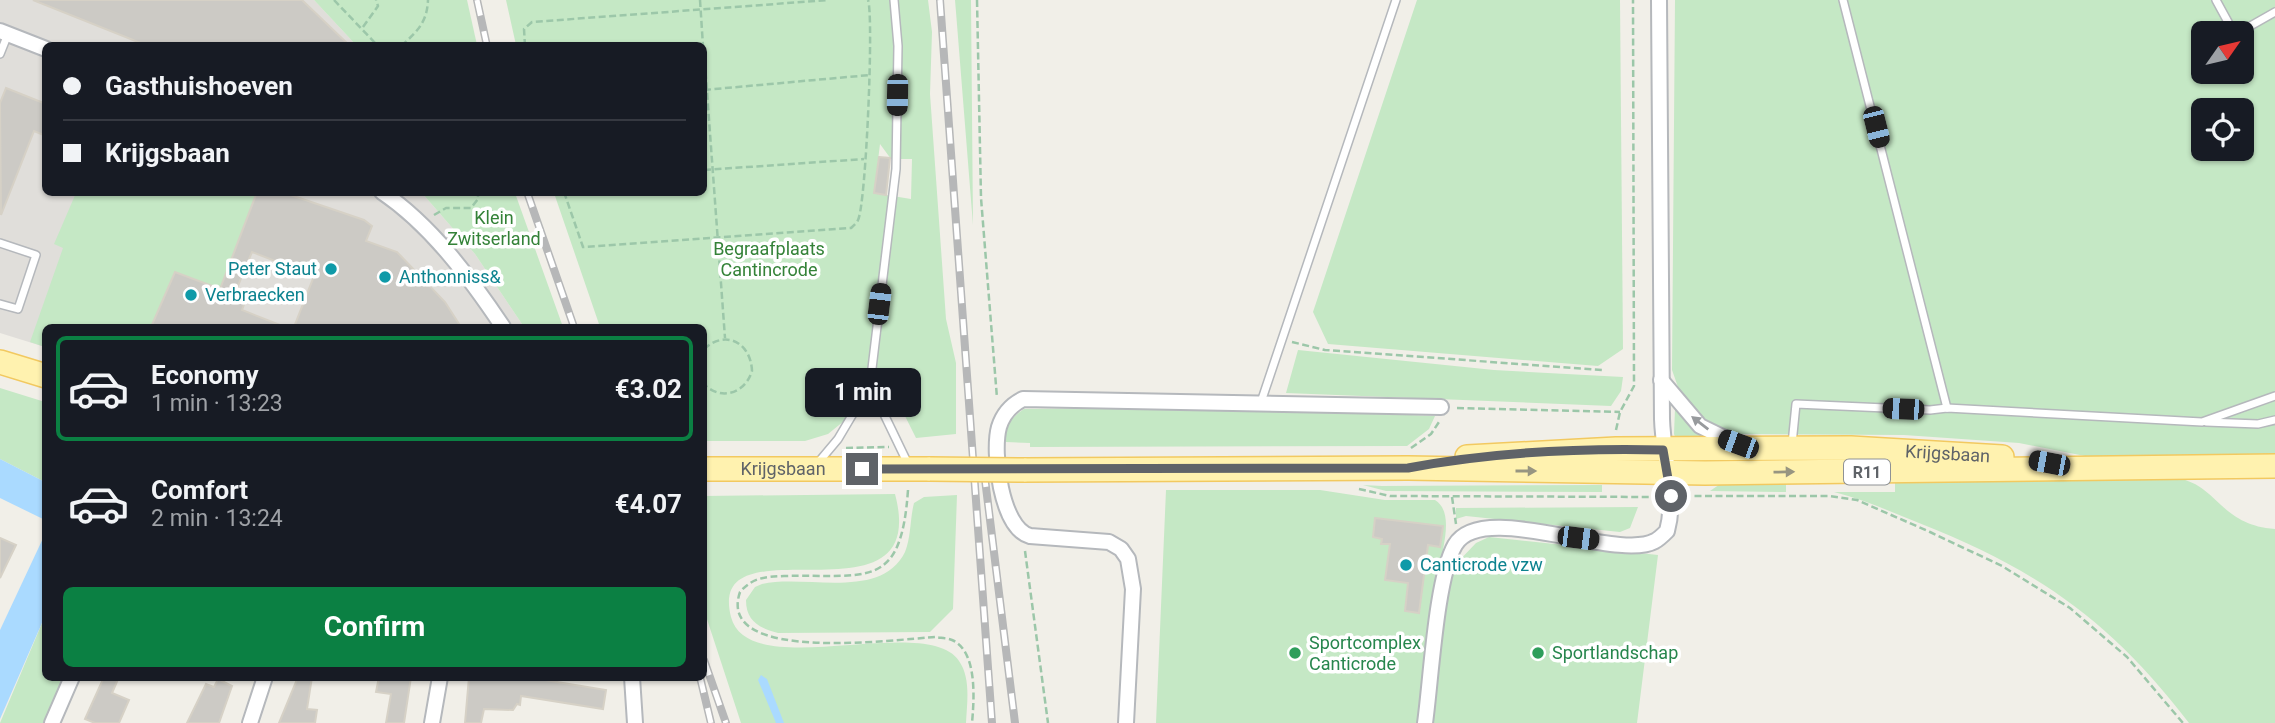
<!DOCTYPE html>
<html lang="en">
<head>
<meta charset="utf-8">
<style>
	:root { --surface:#171b24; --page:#20242c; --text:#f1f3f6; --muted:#9ea1a6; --line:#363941; --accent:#0b8043 }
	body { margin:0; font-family:Roboto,sans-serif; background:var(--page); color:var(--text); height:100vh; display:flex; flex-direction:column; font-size:26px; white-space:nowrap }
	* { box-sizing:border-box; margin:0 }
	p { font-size:23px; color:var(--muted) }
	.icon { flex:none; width:38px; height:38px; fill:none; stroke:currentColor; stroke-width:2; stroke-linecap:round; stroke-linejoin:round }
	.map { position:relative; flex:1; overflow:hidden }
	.drawer { position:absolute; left:42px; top:324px; width:665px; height:357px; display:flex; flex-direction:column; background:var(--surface); border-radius:10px; box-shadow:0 2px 5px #0004 }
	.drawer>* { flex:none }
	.banner { position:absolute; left:42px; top:42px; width:665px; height:154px; border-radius:10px; box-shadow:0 2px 5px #0004; display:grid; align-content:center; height:154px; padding:0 21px; background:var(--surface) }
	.needle { width:46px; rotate:56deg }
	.controls { position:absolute; left:2191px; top:21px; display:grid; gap:14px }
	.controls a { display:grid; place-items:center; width:63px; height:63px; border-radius:10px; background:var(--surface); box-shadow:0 2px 5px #0004; font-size:35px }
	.end { position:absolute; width:32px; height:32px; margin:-16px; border:9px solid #5f6368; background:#fff; box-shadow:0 0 0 4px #fff }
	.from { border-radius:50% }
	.bubble { position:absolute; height:49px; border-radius:10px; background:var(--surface); box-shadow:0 2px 5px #0004; font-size:23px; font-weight:700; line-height:49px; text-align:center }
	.car { position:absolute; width:21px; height:42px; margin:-21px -10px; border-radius:9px; box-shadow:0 0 5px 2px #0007; background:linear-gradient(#222 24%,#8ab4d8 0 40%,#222 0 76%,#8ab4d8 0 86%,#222 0) }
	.banner b { display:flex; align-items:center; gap:24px; height:66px; font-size:26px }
	.banner b+b { border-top:2px solid var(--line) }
	.banner i { width:18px; height:18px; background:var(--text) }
	ul { padding:12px 0 0; list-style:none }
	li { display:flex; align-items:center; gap:21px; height:105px; margin:0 14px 10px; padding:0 7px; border:4px solid transparent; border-radius:10px }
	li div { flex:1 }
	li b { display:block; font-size:26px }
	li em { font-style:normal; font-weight:700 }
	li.on { border-color:var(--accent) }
	li>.icon { width:63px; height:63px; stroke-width:1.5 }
	.cta { display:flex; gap:14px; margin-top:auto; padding:14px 21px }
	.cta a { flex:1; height:80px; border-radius:10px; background:var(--accent); color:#fff; font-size:28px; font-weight:700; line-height:80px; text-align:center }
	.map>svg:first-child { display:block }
</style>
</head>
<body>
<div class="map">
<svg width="2275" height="723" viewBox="0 0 2275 723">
	<rect width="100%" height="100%" fill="#f1efe8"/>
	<path fill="#e0deda" d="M0,0H314L356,45L46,46V192L422,193L475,254L524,327H46L45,347L0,333Z"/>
	<g fill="#c5e8c5" fill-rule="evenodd">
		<path d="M314,0H467L477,45H356Z"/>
		<path d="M506,0H928L932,32L930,94L946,319L956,363V434L916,438L896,398L891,380L862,395L849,417L828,434L805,441H704V327H600L554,193L704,192V46L516,45ZM880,144L891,159H912L911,199L874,193Z"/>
		<path d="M955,0H971L973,225L956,12Z"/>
		<path d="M1417,0H1620L1623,349L1598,366L1328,344L1313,312Z"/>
		<path d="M1675,0H2275V456L2090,457L2019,443L1904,435L1732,434L1699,417L1678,387L1672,370ZM2203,33H2242V72H2203ZM2203,110H2242V149H2203Z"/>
		<path d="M76,193H257L220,289L175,272L151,327H46L45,347L30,342L63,248L54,244Z"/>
		<path d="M422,193H515L563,327H524L475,254Z"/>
		<path d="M1298,350L1494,370L1623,377L1621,391L1611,406L1286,393Z"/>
		<path d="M0,388L45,402V482L0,459Z"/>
		<path d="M1206,407L1435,416L1429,429L1407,446L1030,447V443L1006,442C1004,426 1011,418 1024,409Z"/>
		<path d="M1675,409L1706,437L1677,442L1674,434Z"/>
		<path d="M1786,476V492L1710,491L1723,482Z"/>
		<path d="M1895,476L2176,478C2218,484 2219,525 2275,529V723H2189C2111,621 2038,570 1919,523C1891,512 1863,499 1834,492H1895Z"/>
		<path d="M1363,485L1382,486L1602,485V492L1386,491Z"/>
		<path d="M1166,490H1320L1385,500H1435C1454,512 1443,544 1441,563L1454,566L1476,543L1489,537L1658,555L1637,723H1156Z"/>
		<path d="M895,494C932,634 705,515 731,617C748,684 927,612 959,661C971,678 967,703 966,723H741L704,610V496Z"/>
		<path d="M957,495L953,609L930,632L778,633C759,628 746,621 746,600L755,587L762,584C805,574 881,601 905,552C911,538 910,518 914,503L924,497Z"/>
		<path d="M1638,507L1630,528L1620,532L1466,516L1456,519V508Z"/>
		<path d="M45,616L46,677H63L43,723H0Z"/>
	</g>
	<g fill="#aadaff">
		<path d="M0,459L45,482L43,519L0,498Z"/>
		<path d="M45,534V616L0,719V630Z"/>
		<path d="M761,675L767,679L784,723H776L758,680Z"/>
	</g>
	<g fill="#cccac5" stroke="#d6d1c6" stroke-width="2">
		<path d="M33,0H302L350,46H148Z"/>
		<path d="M6,88L46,104V136L34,131L1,215L0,103Z"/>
		<path d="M879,157L890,158L886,195L874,193Z"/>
		<path d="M257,192H282L364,220L372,226L366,241L397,252L445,302L461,327H294L314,276L252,252L237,288L248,294L242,310L285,327H151L175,272L220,289Z"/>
		<path d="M1375,518L1443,526L1440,547L1428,545L1419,613L1405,611L1408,583L1385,580L1390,544H1381L1382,539L1373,537Z"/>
		<path d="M0,538L16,545L0,578Z"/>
		<path d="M104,677H119L112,693L129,700L119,723H95L85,719Z"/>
		<path d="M298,677H312L307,709L317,710L315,723H279Z"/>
		<path d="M379,677H411L404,723H386L391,694L376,692Z"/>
		<path d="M469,677H527L606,690L603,709L521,696L520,705L517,704L513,710L484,709L481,723H465Z"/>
		<path d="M218,679L232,686L219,723H187L206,684L214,687Z"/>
	</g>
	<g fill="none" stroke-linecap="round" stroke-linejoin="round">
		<defs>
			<g id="lane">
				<path d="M1843,0L1947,408"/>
				<path d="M2216,0L2234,33"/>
				<path d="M2238,33L2275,12"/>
				<path d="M0,54L8,34"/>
				<path d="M0,243L36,255L18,309L0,304"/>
				<path d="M870,385L909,466"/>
				<path d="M1261,402L1396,0"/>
				<path d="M2206,422L2258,424L2275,420"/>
				<path d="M1792,444L1796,404L1930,410L1947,408L2202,422L2275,396"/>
				<path d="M817,464L838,439L870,385L896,169L898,46L894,0"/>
			</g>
			<g id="street">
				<path d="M0,31L46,49"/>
				<path d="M382,192C431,225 471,279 503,327"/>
				<path d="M1661,380L1700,426L1737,444"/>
				<path d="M632,677L635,723"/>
				<path d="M52,723L72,677"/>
				<path d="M250,723L265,677"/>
				<path d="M432,723L440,677"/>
				<path d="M1126,723L1133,589L1128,559L1121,549L1109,542L1030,536C1001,528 992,452 999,427C1003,414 1011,405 1023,399L1441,407"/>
				<path d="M1425,723C1431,681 1436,578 1455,545C1482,499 1617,562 1655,541C1659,539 1663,535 1667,531C1677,495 1663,457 1662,419L1659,0"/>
			</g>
			<g id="primary">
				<path d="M0,362L46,376"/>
				<path id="s1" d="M1467,457L1616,449L1851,448L2002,457"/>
				<path id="s2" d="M704,469H930"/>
				<path d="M1024,470L1408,468L1705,473L2275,466"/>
			</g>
		</defs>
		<use href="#lane" stroke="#b5b8bc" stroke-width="10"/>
		<use href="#street" stroke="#b5b8bc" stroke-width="18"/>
		<use href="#primary" stroke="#f2c960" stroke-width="26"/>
		<g stroke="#9cc7a9" stroke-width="2.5" stroke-dasharray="7 3.5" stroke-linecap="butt">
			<path d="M334,0L378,46"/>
			<path d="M700,0L703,46"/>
			<path d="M977,0L981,198L997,398"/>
			<path d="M363,27L378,6L376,0"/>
			<path d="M401,46C418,31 427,22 428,0"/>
			<path d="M525,46L524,29L532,22L829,0"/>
			<path d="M704,51L725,338"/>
			<path d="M704,90L870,75"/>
			<path d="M704,170L864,159"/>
			<path d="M564,192L583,247L851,228C853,226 857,223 858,220C866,205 874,16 868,0"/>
			<path d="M434,215L446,208H471L478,199V192"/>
			<path d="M1292,342L1325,350L1603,370"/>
			<path d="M704,349C726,329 751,343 752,371C745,394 720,401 704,384"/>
			<path d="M1457,408L1620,412"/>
			<path d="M1616,430L1620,412L1634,386L1633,0"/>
			<path d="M846,448L889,447"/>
			<path d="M1411,448L1431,434L1439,422"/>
			<path d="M1359,489L1390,496L1656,497"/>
			<path d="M908,490C901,591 868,574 784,576C765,577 753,577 740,592C715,665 898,639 935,637C940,638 947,638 952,640C978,651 974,701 972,723"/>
			<path d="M1684,496H1830L1857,500L1930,532L2002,566L2070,608L2127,657L2183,723"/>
			<path d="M1452,497L1456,524"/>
			<path d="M1025,551L1048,723"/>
		</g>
		<use href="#lane" stroke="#fff" stroke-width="7"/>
		<use href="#street" stroke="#fff" stroke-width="14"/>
		<use href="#primary" stroke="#fff2af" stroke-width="23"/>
		<defs>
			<g id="rail">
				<path d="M477,0L487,46"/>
				<path d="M940,0L992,723"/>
				<path d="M527,192L574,327"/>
				<path d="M984,471L1015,723"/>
				<path d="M704,660L726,723"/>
				<path d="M700,677L711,723"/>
			</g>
		</defs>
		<use href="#rail" stroke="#b6b7b8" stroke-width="8"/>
		<use href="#rail" stroke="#fff" stroke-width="5" stroke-dasharray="16" stroke-linecap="butt"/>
		<defs>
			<path id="primary-bridge" d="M930,469L1024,470"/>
		</defs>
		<use href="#primary-bridge" stroke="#f2c960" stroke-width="26" stroke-linecap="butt"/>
		<use href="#primary-bridge" stroke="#fff2af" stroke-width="23"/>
	</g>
	<defs><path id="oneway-solid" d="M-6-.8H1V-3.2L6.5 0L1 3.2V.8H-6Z" transform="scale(1.75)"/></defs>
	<use fill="#979a9d" href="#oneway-solid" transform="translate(1700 423) rotate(-142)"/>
	<g fill="#979581">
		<use href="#oneway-solid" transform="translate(1526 471)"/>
		<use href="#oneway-solid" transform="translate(1784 472) rotate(-1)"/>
	</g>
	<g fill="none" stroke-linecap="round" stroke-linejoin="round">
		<path stroke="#5f6368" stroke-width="9" d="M862,469L1408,468C1492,452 1577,448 1663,450L1671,496"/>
	</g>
	<g fill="#0f9aa8" stroke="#fff" stroke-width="2.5">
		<circle cx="331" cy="269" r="7"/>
		<circle cx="385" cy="277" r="7"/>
		<circle cx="191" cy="295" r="7"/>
		<circle cx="1406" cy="565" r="7"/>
	</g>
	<g fill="#2e9e5b" stroke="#fff" stroke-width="2.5">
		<circle cx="1295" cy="653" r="7"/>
		<circle cx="1538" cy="653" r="7"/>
	</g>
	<g text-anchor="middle" stroke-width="7" stroke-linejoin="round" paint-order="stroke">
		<rect fill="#fff" stroke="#8f9295" stroke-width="2" x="1844" y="459.5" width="46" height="25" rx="5"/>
		<g font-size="16" font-weight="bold" fill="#5f6368">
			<text x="1867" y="478">R11</text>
		</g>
		<g font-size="18" fill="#348238" stroke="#fff">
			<text x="494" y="224">Klein<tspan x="494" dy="21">Zwitserland</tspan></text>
			<text x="769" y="255">Begraafplaats<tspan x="769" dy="21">Cantincrode</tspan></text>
		</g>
		<g font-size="18" fill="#0d838f" stroke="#fff" text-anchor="start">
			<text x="317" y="275" text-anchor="end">Peter Staut</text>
			<text x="399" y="283">Anthonniss&amp;</text>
			<text x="205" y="301">Verbraecken</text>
			<text x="1420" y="571">Canticrode vzw</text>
		</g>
		<g font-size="18" fill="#5f6368" stroke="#fff">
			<text dy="6" stroke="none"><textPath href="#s1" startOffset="481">Krijgsbaan</textPath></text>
			<text dy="6" stroke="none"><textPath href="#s2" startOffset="79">Krijgsbaan</textPath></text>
		</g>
		<g font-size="18" fill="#27864d" stroke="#fff" text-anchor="start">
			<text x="1309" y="649">Sportcomplex<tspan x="1309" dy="21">Canticrode</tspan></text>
			<text x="1552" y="659">Sportlandschap</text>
		</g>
	</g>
</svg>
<div class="controls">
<a><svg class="needle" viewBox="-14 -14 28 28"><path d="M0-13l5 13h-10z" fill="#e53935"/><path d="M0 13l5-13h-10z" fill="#9ea1a6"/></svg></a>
<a><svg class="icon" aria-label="locate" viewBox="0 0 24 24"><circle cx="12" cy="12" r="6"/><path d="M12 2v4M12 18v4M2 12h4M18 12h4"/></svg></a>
</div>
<i class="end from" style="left:1671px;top:496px"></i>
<i class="end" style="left:862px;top:469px"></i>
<div class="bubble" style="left:805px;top:368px;width:116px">1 min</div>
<i class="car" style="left:897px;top:95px;rotate:181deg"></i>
<i class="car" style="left:1876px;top:127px;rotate:166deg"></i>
<i class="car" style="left:879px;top:304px;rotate:7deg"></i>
<i class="car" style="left:1903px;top:409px;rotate:272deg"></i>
<i class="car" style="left:1738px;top:444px;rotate:290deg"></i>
<i class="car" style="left:2049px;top:463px;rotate:281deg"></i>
<i class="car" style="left:1578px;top:538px;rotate:97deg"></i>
<div class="banner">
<b><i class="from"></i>Gasthuishoeven</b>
<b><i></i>Krijgsbaan</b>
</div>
<section class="drawer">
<ul>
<li class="on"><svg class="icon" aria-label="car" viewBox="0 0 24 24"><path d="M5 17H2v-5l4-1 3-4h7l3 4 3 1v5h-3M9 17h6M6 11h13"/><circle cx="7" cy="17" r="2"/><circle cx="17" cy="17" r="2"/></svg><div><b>Economy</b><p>1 min · 13:23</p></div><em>€3.02</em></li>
<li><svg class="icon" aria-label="car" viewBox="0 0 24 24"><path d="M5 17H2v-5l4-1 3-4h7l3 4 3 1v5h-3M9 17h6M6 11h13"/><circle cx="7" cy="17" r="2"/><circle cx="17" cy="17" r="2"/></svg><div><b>Comfort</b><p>2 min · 13:24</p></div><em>€4.07</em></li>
</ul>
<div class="cta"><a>Confirm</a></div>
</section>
</div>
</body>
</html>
